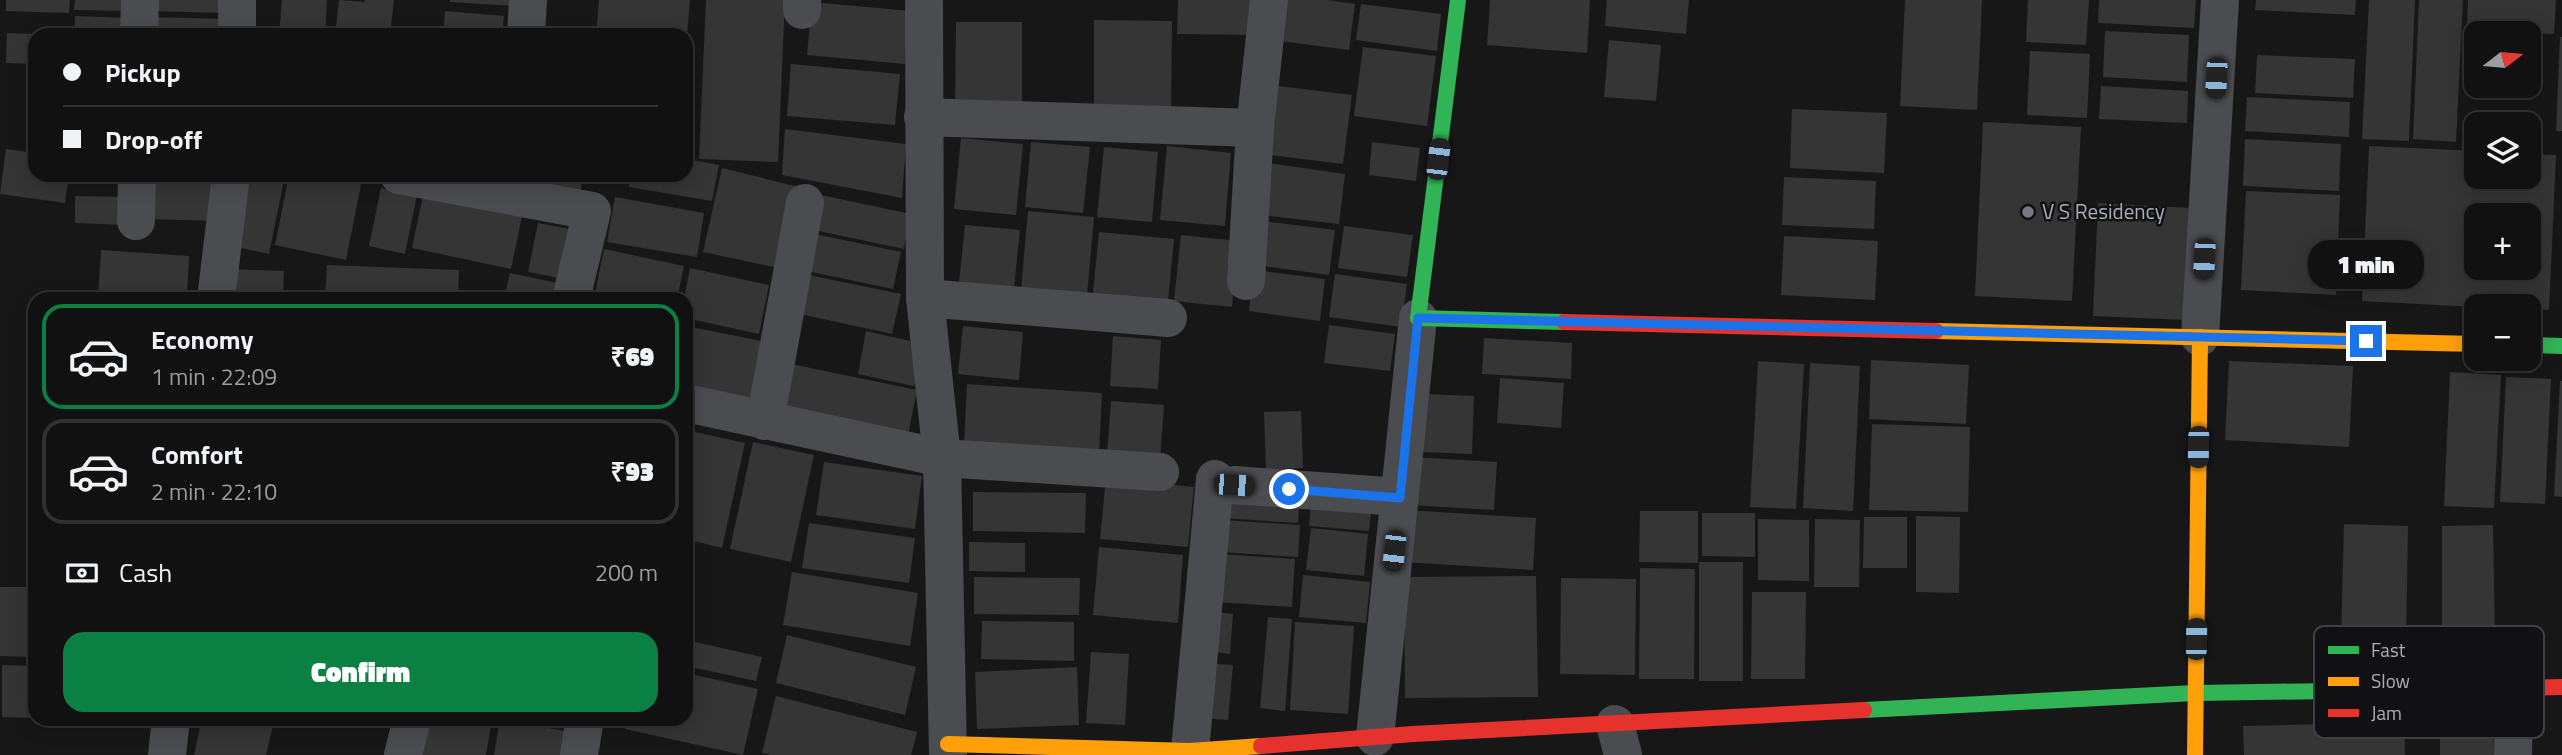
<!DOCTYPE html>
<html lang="en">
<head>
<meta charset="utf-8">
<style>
	:root { --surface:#111; --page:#1e1f1f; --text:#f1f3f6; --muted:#9c9d9f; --line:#303131; --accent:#0b8043 }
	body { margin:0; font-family:"Titillium Web",sans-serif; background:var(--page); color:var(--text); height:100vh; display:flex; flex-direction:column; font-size:26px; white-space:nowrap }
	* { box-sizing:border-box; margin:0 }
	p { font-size:23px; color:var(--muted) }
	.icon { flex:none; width:38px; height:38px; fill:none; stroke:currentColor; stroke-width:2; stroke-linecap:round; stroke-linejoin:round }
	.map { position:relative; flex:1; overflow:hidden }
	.sheet { position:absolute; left:28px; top:292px; width:665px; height:434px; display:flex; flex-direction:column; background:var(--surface); border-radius:21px; box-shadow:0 4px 18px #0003,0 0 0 2px var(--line) }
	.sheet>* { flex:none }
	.guide { position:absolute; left:28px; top:28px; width:665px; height:154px; border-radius:21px; box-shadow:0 4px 18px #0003,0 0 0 2px var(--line); display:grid; align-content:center; height:154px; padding:0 35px; background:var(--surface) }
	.needle { width:46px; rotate:74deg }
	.fabs { position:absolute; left:2464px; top:21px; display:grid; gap:14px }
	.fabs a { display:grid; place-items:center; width:77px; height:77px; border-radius:14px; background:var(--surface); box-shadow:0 4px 18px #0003,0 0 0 2px var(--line); font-size:35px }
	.end { position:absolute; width:32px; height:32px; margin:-16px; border:9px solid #1a73e8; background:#fff; box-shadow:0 0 0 4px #fff }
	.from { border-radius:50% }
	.bubble { position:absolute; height:49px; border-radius:21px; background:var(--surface); box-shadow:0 4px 18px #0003,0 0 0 2px var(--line); font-size:23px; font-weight:800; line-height:49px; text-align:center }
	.car { position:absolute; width:21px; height:42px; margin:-21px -10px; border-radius:9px; box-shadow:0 0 5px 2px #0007; background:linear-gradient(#222 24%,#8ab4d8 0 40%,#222 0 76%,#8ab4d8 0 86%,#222 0) }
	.guide b { display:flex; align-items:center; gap:24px; height:66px; font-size:26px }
	.guide b+b { border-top:2px solid var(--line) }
	.guide i { width:18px; height:18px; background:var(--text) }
	ul { padding:12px 0 0; list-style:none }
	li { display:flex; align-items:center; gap:21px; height:105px; margin:0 14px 10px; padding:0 21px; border:4px solid var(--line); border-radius:21px }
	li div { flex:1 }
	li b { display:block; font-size:26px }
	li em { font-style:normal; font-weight:800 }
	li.on { border-color:var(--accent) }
	li>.icon { width:63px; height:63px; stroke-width:1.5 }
	.pay { display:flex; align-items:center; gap:18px; height:77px; padding:0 35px; font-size:26px }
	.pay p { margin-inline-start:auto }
	.primary-button { display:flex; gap:14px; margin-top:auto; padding:14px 35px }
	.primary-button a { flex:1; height:80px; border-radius:21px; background:var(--accent); color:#fff; font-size:28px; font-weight:800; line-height:80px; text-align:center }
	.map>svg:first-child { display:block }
</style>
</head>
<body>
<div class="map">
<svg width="2562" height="755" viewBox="0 0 2562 755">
	<rect width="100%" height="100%" fill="#171717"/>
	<g fill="#353536" fill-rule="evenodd">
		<path d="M6,0H70L69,13L6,11Z"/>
		<path d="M75,0H133V11L74,10Z"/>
		<path d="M150,0H224V13L150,11Z"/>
		<path d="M282,0H327L325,35H279Z"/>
		<path d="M339,0L364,2L365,0H394L390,35H335Z"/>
		<path d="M450,0H514V6L450,2Z"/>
		<path d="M599,0H690L687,35H596Z"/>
		<path d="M706,0H785L778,162L699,159Z"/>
		<path d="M1178,0H1256V35L1177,34Z"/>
		<path d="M1277,0H1327L1355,4L1349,50L1272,40Z"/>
		<path d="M1490,0H1590L1587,53L1487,45Z"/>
		<path d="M1607,0H1689L1686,34L1605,26Z"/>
		<path d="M1905,0H1982L1977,110L1900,106Z"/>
		<path d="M2028,0H2089L2086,45L2026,42Z"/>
		<path d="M2099,0H2196L2194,28L2098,23Z"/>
		<path d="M2256,0H2356L2355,15L2255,10Z"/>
		<path d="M2369,0H2415L2409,141L2362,139Z"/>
		<path d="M2419,0H2463L2456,142L2413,139Z"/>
		<path d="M2468,0H2556L2554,34L2467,30Z"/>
		<path d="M812,2L910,11L905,64L807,55Z"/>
		<path d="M1361,4L1441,14L1437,51L1356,40Z"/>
		<path d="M445,11L504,16L502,35H443Z"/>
		<path d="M75,16L129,18V35H75Z"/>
		<path d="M150,17L228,19V35H150Z"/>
		<path d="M1094,20L1172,21L1171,112L1094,111Z"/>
		<path d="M956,22H1022V109L955,108Z"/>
		<path d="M2105,31L2189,35L2187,82L2103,77Z"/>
		<path d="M7,33L35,34V64L6,63Z"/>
		<path d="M2560,37H2562V131H2556Z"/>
		<path d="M1609,40L1661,45L1656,101L1604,97Z"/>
		<path d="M1363,47L1436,56L1427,126L1354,116Z"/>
		<path d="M2030,51L2090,54L2087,118L2027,115Z"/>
		<path d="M2257,55L2355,59L2353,98L2255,93Z"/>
		<path d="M791,64L900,74L895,125L787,116Z"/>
		<path d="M1270,85L1352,95L1343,164L1262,154Z"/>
		<path d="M2101,86L2188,91L2187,123L2099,119Z"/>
		<path d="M2247,97L2350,102L2349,137L2245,131Z"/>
		<path d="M1792,109L1887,113L1884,173L1790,168Z"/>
		<path d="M1983,122L2081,127L2072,301L1975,296Z"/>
		<path d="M785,129L906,144L902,198L782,175Z"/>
		<path d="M961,138L1023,144L1016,215L954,209Z"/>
		<path d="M2245,139L2341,144L2339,191L2243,186Z"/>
		<path d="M1031,142L1090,147L1083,213L1025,207Z"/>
		<path d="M1372,142L1420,148L1416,181L1369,175Z"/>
		<path d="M1167,146L1231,153L1225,226L1160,220Z"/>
		<path d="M2369,146L2476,151V177H2529V154L2556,155L2549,310L2529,309V306L2476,307L2362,301ZM2476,215H2529V268H2476Z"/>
		<path d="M1104,147L1158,152L1152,222L1097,217Z"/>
		<path d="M6,149L35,153V175H69L65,203L0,194Z"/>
		<path d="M686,159L719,165L712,201L629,187L631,175H686Z"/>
		<path d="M1268,163L1345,174L1339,224L1262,215Z"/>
		<path d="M722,168L803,188L783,269L703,252Z"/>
		<path d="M146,175H222L220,221L145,219Z"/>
		<path d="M243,175H285L269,254L228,245Z"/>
		<path d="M289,175H337L362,180L346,260L275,245Z"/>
		<path d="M504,175H583L580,195Z"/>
		<path d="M1784,177L1876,181L1874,229L1782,225Z"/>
		<path d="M381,188L417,195L405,254L369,246Z"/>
		<path d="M2246,191L2340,195L2336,295L2241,290Z"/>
		<path d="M821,195L911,214L904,249L814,230Z"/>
		<path d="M75,196L129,197L128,225L75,223Z"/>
		<path d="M423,196L522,216L511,269L412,248Z"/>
		<path d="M615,197L704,213L697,257L607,242Z"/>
		<path d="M2098,203L2190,208L2185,320L2093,316Z"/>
		<path d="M1028,211L1094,217L1086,307L1020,301Z"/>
		<path d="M1262,221L1335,230L1329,275L1256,265Z"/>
		<path d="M538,223L580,231L569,280L528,272Z"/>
		<path d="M965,225L1020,230L1013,298L958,293Z"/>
		<path d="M1344,226L1413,235L1407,277L1338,268Z"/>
		<path d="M1099,232L1174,239L1167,311L1092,303Z"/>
		<path d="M810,233L901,252L893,289L802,270Z"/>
		<path d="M1181,235L1238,241L1232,307L1174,301Z"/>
		<path d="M1784,236L1878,241L1875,300L1781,295Z"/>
		<path d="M604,249L684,266L677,299L594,298Z"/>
		<path d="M101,250L189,256L187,299H98Z"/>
		<path d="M327,265L459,270L458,299H325Z"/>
		<path d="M690,268L769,285L759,334L686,318V299H684Z"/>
		<path d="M228,269L284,271L283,299H227Z"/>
		<path d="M1254,270L1325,279L1320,321L1249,311Z"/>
		<path d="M510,273L562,284L559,299H504Z"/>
		<path d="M799,273L901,294L892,334L791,312Z"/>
		<path d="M1335,274L1407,284L1401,327L1329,317Z"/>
		<path d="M1329,325L1395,334L1390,371L1324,363Z"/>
		<path d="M686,326L767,342L754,403L686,388Z"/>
		<path d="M963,326L1023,332L1019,380L958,374Z"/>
		<path d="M866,331L923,344L914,386L858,374Z"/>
		<path d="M1113,336L1161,340L1158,389L1110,386Z"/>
		<path d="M1484,338L1572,343L1571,379L1482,374Z"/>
		<path d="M1871,360L1969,365L1966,424L1869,419Z"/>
		<path d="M1758,361L1804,364L1796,509L1750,507Z"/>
		<path d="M2229,361L2353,366L2349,447L2225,440Z"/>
		<path d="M1810,363L1860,366L1853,511L1803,508Z"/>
		<path d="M791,364L917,390L908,435L782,409Z"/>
		<path d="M2450,372L2501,375L2494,508L2444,506Z"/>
		<path d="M2506,377L2551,379L2545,504L2500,502Z"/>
		<path d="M1500,378L1564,383L1561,428L1497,423Z"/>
		<path d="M2560,381H2562V497L2554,496Z"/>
		<path d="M967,384L1102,393L1099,453L964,444Z"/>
		<path d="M1424,394L1474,396L1472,454L1422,452Z"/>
		<path d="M1111,401L1164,405L1160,460L1107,455Z"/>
		<path d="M1301,411L1303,468L1266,470L1264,412Z"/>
		<path d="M1872,424L1970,427L1968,512L1869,510Z"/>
		<path d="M686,430L745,443L722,548L686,539Z"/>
		<path d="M753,442L814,455L791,562L730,549Z"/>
		<path d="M1412,457L1497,462L1494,510L1409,505Z"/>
		<path d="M824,462L922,476L915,529L816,515Z"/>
		<path d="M1106,478L1194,487L1188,547L1100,539Z"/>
		<path d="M1225,488L1300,492L1298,523L1223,518Z"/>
		<path d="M973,492L1086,493L1085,533L973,531Z"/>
		<path d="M1312,492L1373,498L1369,531L1309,526Z"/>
		<path d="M1406,510L1536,518L1533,570L1402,562Z"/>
		<path d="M1640,511H1698V563L1639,562Z"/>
		<path d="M1702,513H1755V557L1702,556Z"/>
		<path d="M1916,516L1960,517L1959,593L1916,592Z"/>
		<path d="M1864,517H1907V568H1863Z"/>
		<path d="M1758,519L1809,520V581L1758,580Z"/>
		<path d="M1815,519L1860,520L1859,587H1814Z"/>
		<path d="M1223,520L1300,525L1298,557L1221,552Z"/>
		<path d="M809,523L915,538L909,583L802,568Z"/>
		<path d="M2344,524L2408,526L2406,642L2341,640Z"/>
		<path d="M2493,525L2495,637H2442V526Z"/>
		<path d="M1311,528L1368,534L1364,576L1306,570Z"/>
		<path d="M969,542L1025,543V572L969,571Z"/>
		<path d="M1099,547L1183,555L1178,623L1093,615Z"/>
		<path d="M1219,554L1295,559L1292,607L1216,602Z"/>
		<rect x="1699" y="562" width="44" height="119"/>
		<path d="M1640,568L1695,569L1694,679H1639Z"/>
		<path d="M792,572L918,593L910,646L783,625Z"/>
		<path d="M1303,575L1370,582L1366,623L1299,617Z"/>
		<path d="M1536,576L1538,697L1405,698L1404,577Z"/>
		<path d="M974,577L1080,578L1079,615L974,614Z"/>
		<path d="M1561,578L1636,579L1635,675L1560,674Z"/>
		<path d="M0,587H35V657L0,656Z"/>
		<path d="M1752,592H1806L1805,679H1751Z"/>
		<path d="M1209,611L1233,614L1230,654L1206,651Z"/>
		<path d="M1268,617L1292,619L1285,711L1260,708Z"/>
		<path d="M982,621L1074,622V661L981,659Z"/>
		<path d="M1295,622L1354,626L1348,714L1290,710Z"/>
		<path d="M787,635L916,667L905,715L776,683Z"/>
		<path d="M686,640L762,657L756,681L686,666Z"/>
		<path d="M1091,652L1129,654L1125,725L1086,723Z"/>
		<path d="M1204,663L1233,665L1228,720L1200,718Z"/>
		<path d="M2,665L35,666V718L2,717Z"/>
		<path d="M1077,667L1079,725L977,729L975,672Z"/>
		<path d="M686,673L758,689L743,755L625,729L627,719H686Z"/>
		<path d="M776,696L917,732L911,755H770L762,753Z"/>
		<path d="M2440,711H2493L2494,755H2440Z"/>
		<path d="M202,719L274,721L266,755H194Z"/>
		<path d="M420,719L492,720L486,755H421Z"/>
		<path d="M535,719H580L578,728Z"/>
		<path d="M500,720L572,732L568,755H494Z"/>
		<path d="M2404,722L2405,755H2244L2243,726Z"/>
	</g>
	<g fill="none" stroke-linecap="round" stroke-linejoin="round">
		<g stroke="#4b4c50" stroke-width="38">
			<path d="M924,0L925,298L942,458L948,755"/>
			<path d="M802,10V0"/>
			<path d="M139,35L140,0"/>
			<path d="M237,35V0"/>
			<path d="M526,35L528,0"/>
			<path d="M923,117L1255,128"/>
			<path d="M399,175L592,211L571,299"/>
			<path d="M136,221L137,175"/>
			<path d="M1246,281L1255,128L1269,0"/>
			<path d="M925,298L1168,318"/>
			<path d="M216,299L231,175"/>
			<path d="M2200,337L2220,0"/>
			<path d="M686,403L942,458L1160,472"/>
			<path d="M765,421L805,203"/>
			<path d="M1234,485L1400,497"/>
			<path d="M1615,724L1623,755"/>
			<path d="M1375,737L1418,318"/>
			<path d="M1190,751L1215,479"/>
			<path d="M167,755L171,719"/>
			<path d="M403,755L412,719"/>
			<path d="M579,755L585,719"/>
			<path d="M2513,755L2514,688"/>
		</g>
		<g stroke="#30b455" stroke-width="16">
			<path d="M1458,0L1418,318L1564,322"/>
			<path d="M2529,345L2562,346"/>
			<path d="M1864,710L2195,693L2330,691"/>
		</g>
		<g stroke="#ff9f0a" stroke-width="16">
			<path d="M1936,331L2476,344"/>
			<path d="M948,744L1190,751L1261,746"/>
			<path d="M2195,755L2200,337"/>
		</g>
		<g stroke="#e5322d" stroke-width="16">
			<path d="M1564,322L1936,331"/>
			<path d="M2330,691L2562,687"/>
			<path d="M1261,746L1413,734L1864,710"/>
		</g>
	</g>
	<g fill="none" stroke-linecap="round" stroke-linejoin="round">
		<path stroke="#1a73e8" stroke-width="9" d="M1289,489L1400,498L1418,318L2366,341"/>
	</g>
	<circle fill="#757880" stroke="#111113" stroke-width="2.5" cx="2028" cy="212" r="7"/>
	<g text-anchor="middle" stroke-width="5" stroke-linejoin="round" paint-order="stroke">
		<g font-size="21" fill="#a8adb8" stroke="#111113" text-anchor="start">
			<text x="2042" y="219">V S Residency</text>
		</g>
	</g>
	<rect x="2314" y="626" width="230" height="112" rx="10" fill="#111113" stroke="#3e4045" stroke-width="2"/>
	<rect x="2328" y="646" width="31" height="8" fill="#30b455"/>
	<rect x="2328" y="677" width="31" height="9" fill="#ff9f0a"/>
	<rect x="2328" y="709" width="31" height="8" fill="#e5322d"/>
	<g font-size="19" fill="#a8adb8">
		<text x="2371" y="657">Fast</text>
		<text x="2371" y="688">Slow</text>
		<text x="2371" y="720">Jam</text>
	</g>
</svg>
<div class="fabs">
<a><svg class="needle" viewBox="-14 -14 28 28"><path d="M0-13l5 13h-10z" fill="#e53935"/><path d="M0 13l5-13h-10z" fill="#9c9d9f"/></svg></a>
<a><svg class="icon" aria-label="layers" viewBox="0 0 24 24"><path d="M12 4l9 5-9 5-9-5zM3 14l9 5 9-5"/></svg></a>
<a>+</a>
<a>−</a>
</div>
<i class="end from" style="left:1289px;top:489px"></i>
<i class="end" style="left:2366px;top:341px"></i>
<div class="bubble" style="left:2308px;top:240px;width:116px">1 min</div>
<i class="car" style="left:2216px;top:78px;rotate:183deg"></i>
<i class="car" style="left:1438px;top:159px;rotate:7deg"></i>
<i class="car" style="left:2204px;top:259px;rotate:183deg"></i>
<i class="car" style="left:2198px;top:447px;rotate:181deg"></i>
<i class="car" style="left:1234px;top:485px;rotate:94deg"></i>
<i class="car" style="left:1394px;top:551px;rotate:186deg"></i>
<i class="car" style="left:2196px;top:639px;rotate:1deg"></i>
<div class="guide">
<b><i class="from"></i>Pickup</b>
<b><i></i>Drop-off</b>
</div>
<section class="sheet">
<ul>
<li class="on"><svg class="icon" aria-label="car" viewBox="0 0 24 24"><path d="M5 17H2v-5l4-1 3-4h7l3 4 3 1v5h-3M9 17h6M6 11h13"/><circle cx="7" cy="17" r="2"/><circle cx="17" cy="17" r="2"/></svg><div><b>Economy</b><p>1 min · 22:09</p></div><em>₹69</em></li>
<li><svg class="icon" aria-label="car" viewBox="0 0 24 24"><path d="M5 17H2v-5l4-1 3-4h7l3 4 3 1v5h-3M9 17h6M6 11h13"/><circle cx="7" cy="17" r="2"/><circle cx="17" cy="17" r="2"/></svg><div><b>Comfort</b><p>2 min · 22:10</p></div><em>₹93</em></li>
</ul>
<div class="pay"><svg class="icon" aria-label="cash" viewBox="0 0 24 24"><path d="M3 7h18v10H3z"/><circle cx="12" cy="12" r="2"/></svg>Cash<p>200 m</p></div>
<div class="primary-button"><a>Confirm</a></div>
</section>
</div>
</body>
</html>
